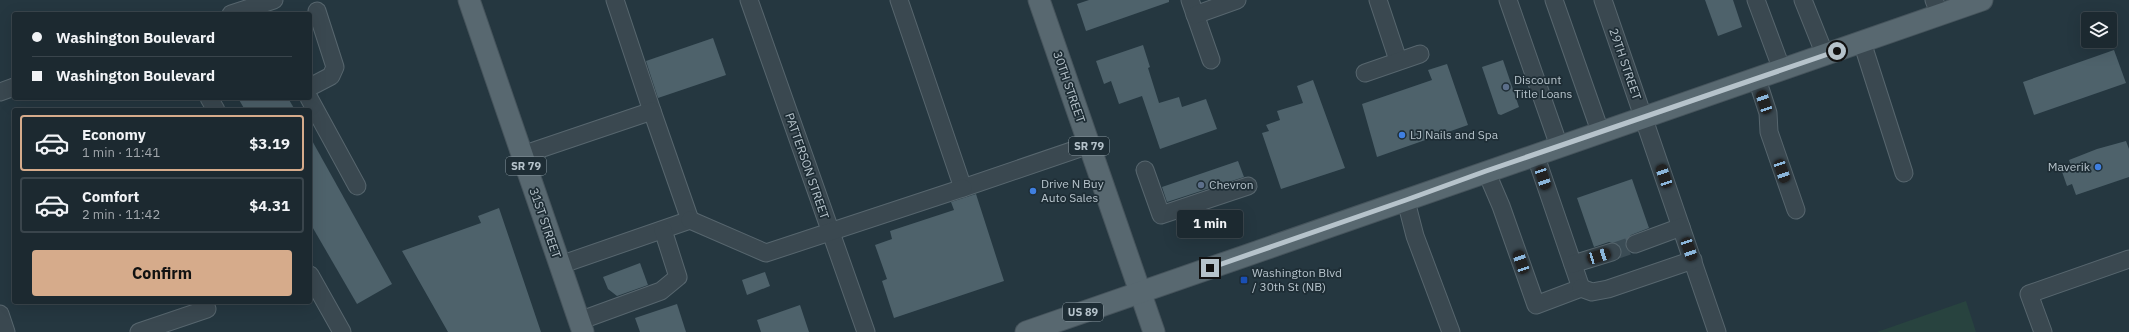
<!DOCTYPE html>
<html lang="en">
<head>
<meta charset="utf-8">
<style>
	:root { --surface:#1c2930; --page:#253138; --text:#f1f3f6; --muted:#a0a6ab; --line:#3a454c; --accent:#d6ab8b }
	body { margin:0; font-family:"IBM Plex Sans",sans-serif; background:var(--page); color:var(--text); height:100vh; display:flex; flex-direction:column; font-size:15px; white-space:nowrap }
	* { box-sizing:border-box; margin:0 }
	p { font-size:13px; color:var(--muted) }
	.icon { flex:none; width:22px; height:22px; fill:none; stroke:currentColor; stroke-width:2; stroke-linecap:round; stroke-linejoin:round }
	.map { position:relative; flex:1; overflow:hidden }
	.sheet { position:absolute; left:12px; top:108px; width:300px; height:196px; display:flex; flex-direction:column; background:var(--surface); border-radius:4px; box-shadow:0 4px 16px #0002,0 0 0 1px var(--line) }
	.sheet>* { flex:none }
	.guide { position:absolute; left:12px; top:12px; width:300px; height:88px; border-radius:4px; box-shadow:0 4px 16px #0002,0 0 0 1px var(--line); display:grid; align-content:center; height:88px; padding:0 20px; background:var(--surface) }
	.controls { position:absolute; left:2081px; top:12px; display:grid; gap:8px }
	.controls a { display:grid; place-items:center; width:36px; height:36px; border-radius:4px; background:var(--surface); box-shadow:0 4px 16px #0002,0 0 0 1px var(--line); font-size:20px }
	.end { position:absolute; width:18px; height:18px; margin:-9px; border:5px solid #b6c3cb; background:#111; box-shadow:0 0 0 2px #111 }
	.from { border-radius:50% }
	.bubble { position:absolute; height:28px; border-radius:4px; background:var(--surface); box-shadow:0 4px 16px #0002,0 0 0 1px var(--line); font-size:13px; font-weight:800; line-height:28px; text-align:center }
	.car { position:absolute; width:12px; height:24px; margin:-12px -6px; border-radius:5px; box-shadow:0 0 3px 1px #0007; background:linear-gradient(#222 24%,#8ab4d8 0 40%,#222 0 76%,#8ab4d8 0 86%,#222 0) }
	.guide b { display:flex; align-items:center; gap:14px; height:38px; font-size:15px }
	.guide b+b { border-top:1px solid var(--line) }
	.guide i { width:10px; height:10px; background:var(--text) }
	ul { padding:7px 0 0; list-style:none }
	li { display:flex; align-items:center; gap:12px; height:56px; margin:0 8px 6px; padding:0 12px; border:2px solid var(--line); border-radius:4px }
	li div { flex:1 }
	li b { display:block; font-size:15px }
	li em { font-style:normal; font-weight:800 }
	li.selected { border-color:var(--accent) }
	li>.icon { width:36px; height:36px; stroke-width:1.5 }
	.cta { display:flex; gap:8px; margin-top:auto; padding:8px 20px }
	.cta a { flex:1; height:46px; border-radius:4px; background:var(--accent); color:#111; font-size:16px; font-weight:800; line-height:46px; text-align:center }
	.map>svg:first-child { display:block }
</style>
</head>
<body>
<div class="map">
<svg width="2129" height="332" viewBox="0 0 2129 332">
	<rect width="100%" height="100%" fill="#253740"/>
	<path fill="#28433f" d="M1966,301L1976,332H1877Z"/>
	<g fill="#4e626b">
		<path d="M1089,0H1169V2L1086,31L1077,4Z"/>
		<path d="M1705,0H1733L1742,27L1718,36Z"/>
		<path d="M713,38L726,75L658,98L646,61Z"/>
		<path d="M1143,45L1150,67L1148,68L1159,103L1179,97L1182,107L1206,99L1217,129L1160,149L1142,96L1119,104L1111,81L1104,84L1096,61Z"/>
		<path d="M2114,50L2126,83L2034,115L2023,82Z"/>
		<path d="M1503,60L1519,107L1501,115L1498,114L1482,67Z"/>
		<path d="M1447,64L1468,125L1377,157L1362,104L1432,80L1428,70Z"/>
		<path d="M1313,80L1345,168L1281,189L1262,133L1269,131L1266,125L1280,120L1277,111L1303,103L1297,86Z"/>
		<path d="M238,98H288L295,110H245Z"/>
		<path d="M310,137L392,284L357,304L310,223Z"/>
		<path d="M2126,141L2129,149V177L2076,195L2072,184L2067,186L2061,169L2071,166L2069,160L2097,149Z"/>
		<path d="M1238,161L1244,177L1167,202L1162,187Z"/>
		<path d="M1632,179L1649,228L1631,235L1625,243L1619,245L1609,242L1594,247L1577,198Z"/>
		<path d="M976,194L1004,281L894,318L882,281L887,279L875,245L892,239L890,231L954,210L951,202Z"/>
		<path d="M499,208L541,332H448L402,251L481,223L478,216Z"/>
		<path d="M640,263L648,285L617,296L608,289L603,277Z"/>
		<path d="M765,272L770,286L747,295L742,280Z"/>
		<path d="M677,304L686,332H640L635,318Z"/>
		<path d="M800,305L809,332H761L757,320Z"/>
	</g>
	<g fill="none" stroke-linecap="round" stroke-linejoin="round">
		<path stroke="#3b4c55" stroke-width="17" stroke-dasharray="17 8" stroke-linecap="butt" d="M1612,252L1635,244"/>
		<defs>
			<g id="minor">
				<path d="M615,0L652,111"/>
				<path d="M749,0L866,332"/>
				<path d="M899,0L963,188L1089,145"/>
				<path d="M1190,0L1211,60"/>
				<path d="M1378,0L1398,60"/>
				<path d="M1508,0L1559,146"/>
				<path d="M1554,0L1600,131"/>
				<path d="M1603,0L1717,332"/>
				<path d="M1756,0L1782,70"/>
				<path d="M1803,0L1825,55"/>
				<path d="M1934,0L1940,15"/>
				<path d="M231,14L274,0"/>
				<path d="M1195,15L1237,0"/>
				<path d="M1862,42L1904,173"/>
				<path d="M1365,73L1420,54"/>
				<path d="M1757,79L1768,113L1769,132L1796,210"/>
				<path d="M310,87L331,76L335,67L317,11"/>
				<path d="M0,92L14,87"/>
				<path d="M209,98L216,110"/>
				<path d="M309,98L357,186"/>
				<path d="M522,155L652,111L690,220L560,265"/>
				<path d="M1145,170L1161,215L1248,186"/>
				<path d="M1486,171L1501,206L1536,305L1581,288L1535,154"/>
				<path d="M1406,201L1415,236L1451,332"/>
				<path d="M690,220L766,253L963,188"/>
				<path d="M1635,244L1681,227"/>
				<path d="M1573,264L1612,252"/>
				<path d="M310,275L342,332"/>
				<path d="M1581,288L1592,292L1608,289L1693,260"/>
				<path d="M0,314L6,332"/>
				<path d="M579,321L661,291L678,277L663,230"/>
				<path d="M139,332L207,309"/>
				<path d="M2043,332L2029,294L2129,259"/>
			</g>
			<g id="major">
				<path d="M469,0L583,332"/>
				<path d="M1039,0L1154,332"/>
				<path d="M1026,332L1982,0"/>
			</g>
		</defs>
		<use href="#minor" stroke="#57666e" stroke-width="19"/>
		<use href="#major" stroke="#46545c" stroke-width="23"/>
		<use href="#minor" stroke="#3a4850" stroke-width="17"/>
		<use href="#major" stroke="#586870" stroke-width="21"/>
	</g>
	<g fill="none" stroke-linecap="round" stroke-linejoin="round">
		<path stroke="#b6c3cb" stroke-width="5" d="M1210,268L1406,200L1486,171L1837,51"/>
	</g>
	<g fill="#5c6f8a" stroke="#1e2d35" stroke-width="1.5">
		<circle cx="1506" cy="87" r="4"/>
		<circle cx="1201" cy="185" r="4"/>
	</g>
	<g fill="#3f7fe0" stroke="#1e2d35" stroke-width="1.5">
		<circle cx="1402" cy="135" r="4"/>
		<circle cx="2098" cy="167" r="4"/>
		<circle cx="1033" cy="191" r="4"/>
	</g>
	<rect fill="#1a4fb4" stroke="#1e2d35" stroke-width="1.5" x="1240" y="276" width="8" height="8" rx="2"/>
	<g text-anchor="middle" stroke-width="3.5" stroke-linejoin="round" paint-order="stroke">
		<g fill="#1e2d35" stroke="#88969e" stroke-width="1">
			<rect x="1069" y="137" width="40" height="18" rx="3"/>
			<rect x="506" y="157" width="40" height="18" rx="3"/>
			<rect x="1063" y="303" width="40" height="18" rx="3"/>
		</g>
		<g font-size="11" font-weight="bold" fill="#b6c3cb">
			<text x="1089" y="150">SR 79</text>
			<text x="526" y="170">SR 79</text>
			<text x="1083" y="316">US 89</text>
		</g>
		<g font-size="12" fill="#b6c3cb" stroke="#1e2d35">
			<text transform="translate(1625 64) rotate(71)" y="4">29TH STREET</text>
			<text transform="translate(1069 87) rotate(71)" y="4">30TH STREET</text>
			<text transform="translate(807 166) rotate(71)" y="4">PATTERSON STREET</text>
			<text transform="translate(545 223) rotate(71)" y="4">31ST STREET</text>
		</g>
		<g font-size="12" fill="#b6c3cb" stroke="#1e2d35" text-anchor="start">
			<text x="1514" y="84">Discount<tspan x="1514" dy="14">Title Loans</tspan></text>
			<text x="1410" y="139">LJ Nails and Spa</text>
			<text x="2090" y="171" text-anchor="end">Maverik</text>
			<text x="1041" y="188">Drive N Buy<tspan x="1041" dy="14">Auto Sales</tspan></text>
			<text x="1209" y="189">Chevron</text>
			<text x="1252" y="277">Washington Blvd<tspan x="1252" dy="14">/ 30th St (NB)</tspan></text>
		</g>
	</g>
</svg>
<div class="controls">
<a><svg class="icon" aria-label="layers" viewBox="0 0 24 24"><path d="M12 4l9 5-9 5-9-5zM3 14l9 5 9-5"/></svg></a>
</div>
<i class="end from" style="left:1837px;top:51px"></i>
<i class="end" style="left:1210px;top:268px"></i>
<div class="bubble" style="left:1177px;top:210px;width:66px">1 min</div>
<i class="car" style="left:1764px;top:102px;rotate:342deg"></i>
<i class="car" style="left:1782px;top:171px;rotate:161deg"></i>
<i class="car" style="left:1664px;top:176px;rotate:341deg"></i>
<i class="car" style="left:1543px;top:178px;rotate:162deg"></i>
<i class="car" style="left:1689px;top:249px;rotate:161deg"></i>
<i class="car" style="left:1599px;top:256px;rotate:73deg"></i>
<i class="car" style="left:1521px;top:262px;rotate:341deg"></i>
<div class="guide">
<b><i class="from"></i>Washington Boulevard</b>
<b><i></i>Washington Boulevard</b>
</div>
<section class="sheet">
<ul>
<li class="selected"><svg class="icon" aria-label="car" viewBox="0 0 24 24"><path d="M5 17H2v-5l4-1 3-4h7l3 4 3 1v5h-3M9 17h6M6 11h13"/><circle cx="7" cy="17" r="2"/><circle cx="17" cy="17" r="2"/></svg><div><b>Economy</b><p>1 min · 11:41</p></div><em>$3.19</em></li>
<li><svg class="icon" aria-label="car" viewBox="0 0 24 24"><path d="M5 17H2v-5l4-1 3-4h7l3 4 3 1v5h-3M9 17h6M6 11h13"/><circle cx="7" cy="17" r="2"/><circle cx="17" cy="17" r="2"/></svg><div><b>Comfort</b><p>2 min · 11:42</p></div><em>$4.31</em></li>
</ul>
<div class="cta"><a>Confirm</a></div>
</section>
</div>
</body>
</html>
